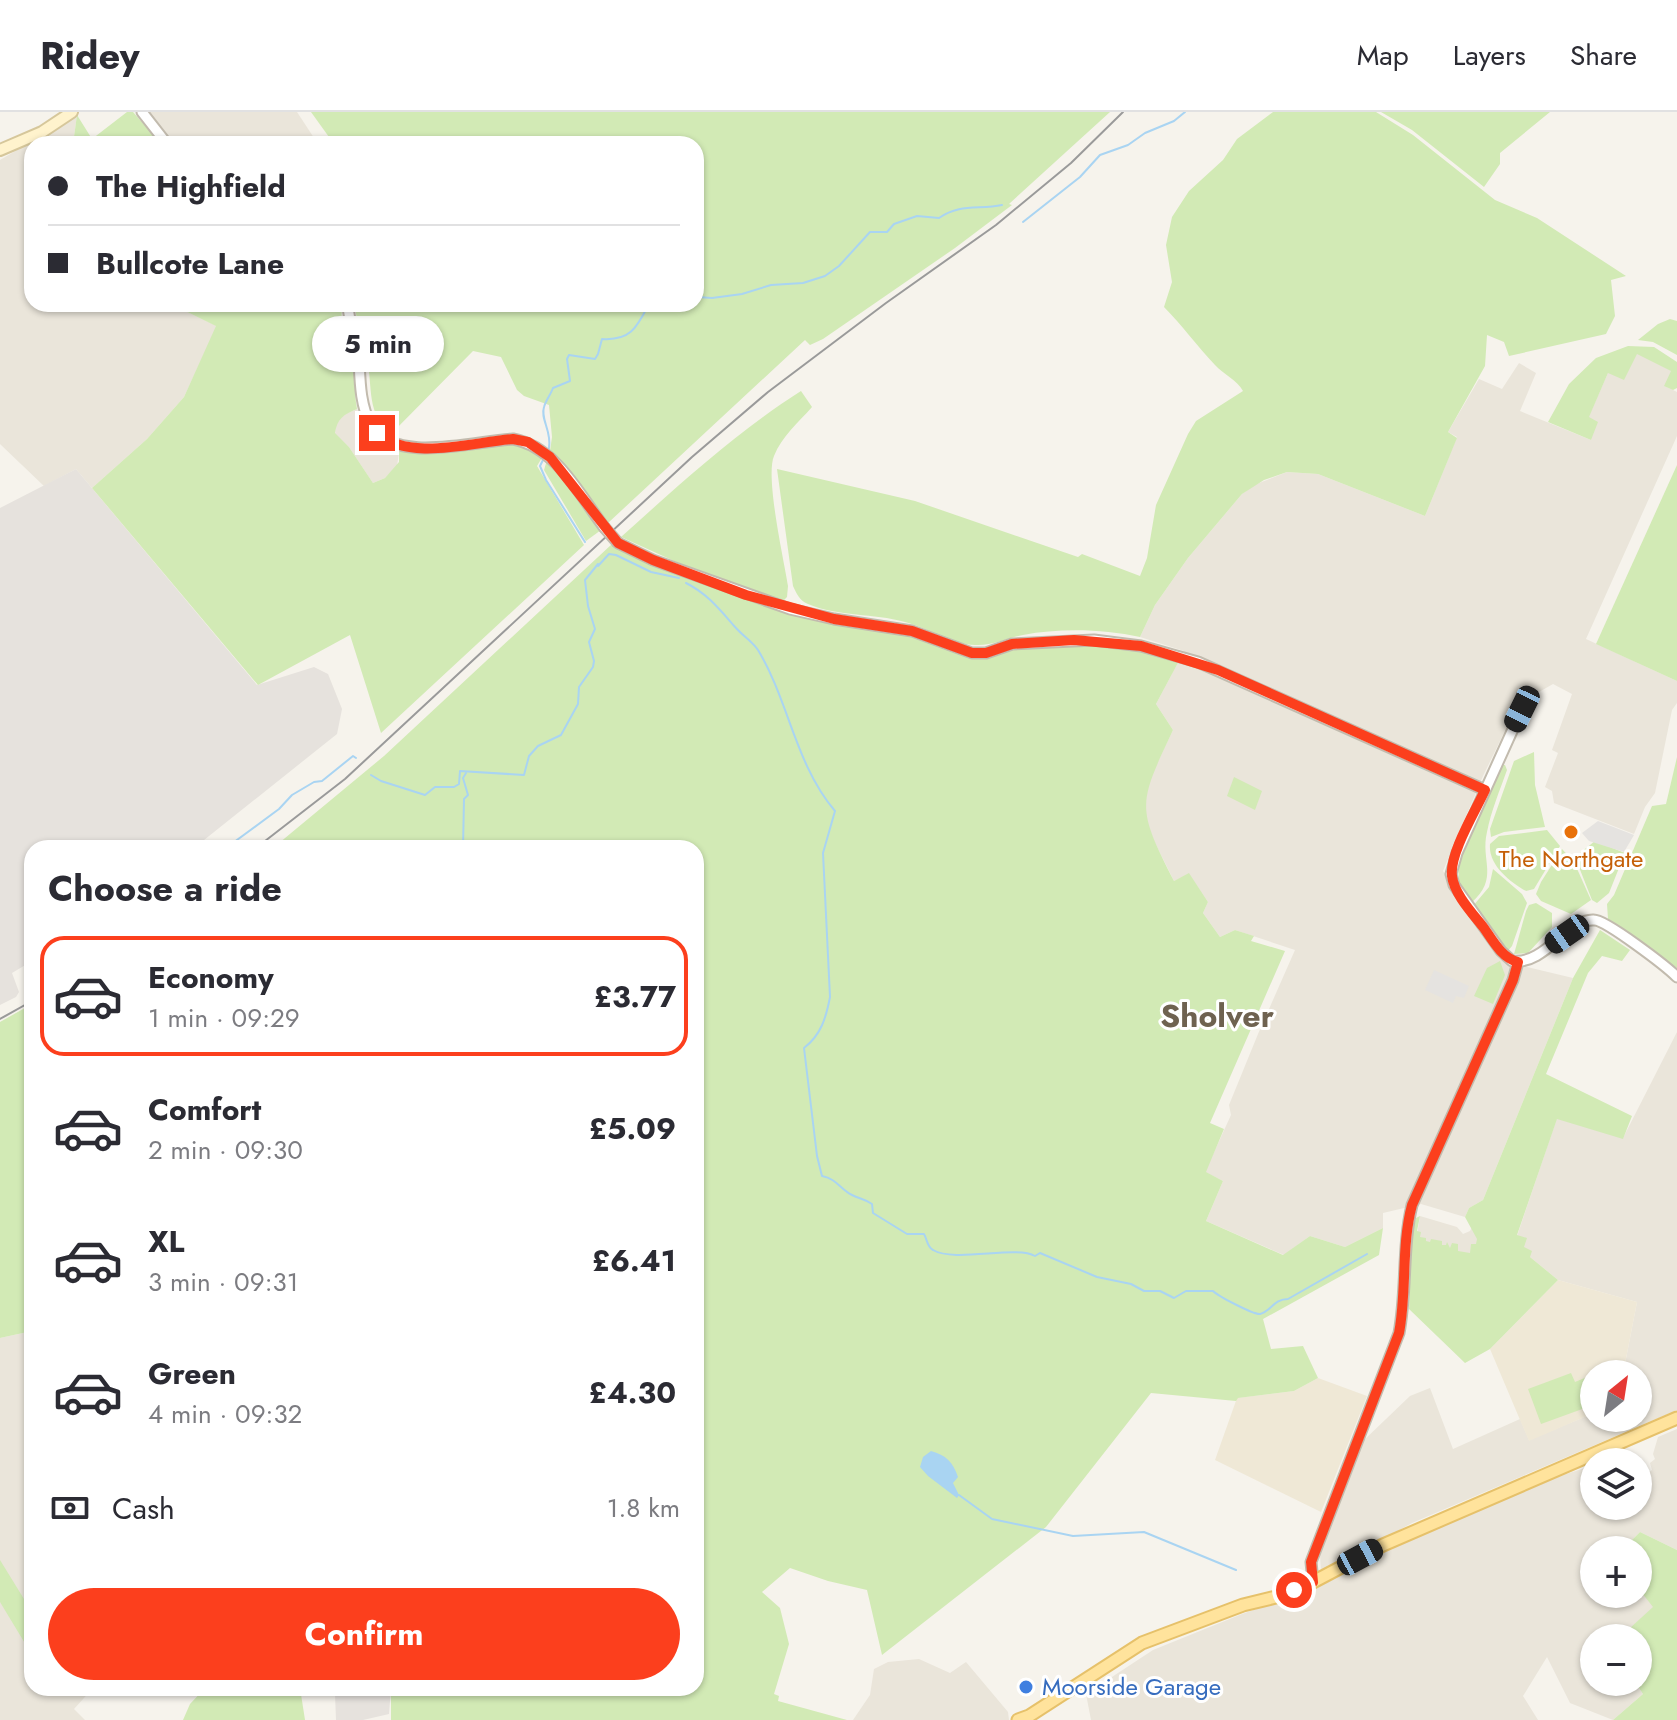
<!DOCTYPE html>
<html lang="en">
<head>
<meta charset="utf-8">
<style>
	:root { --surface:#fff; --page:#f2f2f3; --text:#2b2b33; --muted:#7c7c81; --line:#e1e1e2; --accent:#fc3f1d }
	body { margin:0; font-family:Jost,sans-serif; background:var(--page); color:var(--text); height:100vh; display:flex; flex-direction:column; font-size:30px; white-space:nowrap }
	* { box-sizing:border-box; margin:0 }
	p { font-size:26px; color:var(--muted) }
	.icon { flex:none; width:44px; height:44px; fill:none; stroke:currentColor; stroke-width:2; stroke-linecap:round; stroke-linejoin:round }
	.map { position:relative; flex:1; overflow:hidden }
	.details { position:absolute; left:24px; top:728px; width:680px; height:856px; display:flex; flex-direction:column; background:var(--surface); border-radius:24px; box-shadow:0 2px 6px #0004 }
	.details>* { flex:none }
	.banner { position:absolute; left:24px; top:24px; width:680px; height:176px; border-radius:24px; box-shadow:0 2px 6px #0004; display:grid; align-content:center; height:176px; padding:0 24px; background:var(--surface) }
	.needle { width:52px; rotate:30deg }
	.controls { position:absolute; left:1580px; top:1248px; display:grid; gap:16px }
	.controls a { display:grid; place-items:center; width:72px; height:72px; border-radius:50%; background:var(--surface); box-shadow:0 2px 6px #0004; font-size:40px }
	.end { position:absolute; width:36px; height:36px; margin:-18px; border:10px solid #fc3f1d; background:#fff; box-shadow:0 0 0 4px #fff }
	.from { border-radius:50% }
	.bubble { position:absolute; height:56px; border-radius:28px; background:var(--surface); box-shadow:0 2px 6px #0004; font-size:26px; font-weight:700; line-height:56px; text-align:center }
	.car { position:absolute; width:24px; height:48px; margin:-24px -12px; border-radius:10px; box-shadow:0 0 6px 2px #0007; background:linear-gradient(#222 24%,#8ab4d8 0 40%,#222 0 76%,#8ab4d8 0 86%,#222 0) }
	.banner b { display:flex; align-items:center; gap:28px; height:76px; font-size:30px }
	.banner b+b { border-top:2px solid var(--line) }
	.banner i { width:20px; height:20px; background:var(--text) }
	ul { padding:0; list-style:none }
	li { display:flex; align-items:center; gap:24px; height:120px; margin:0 16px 12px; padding:0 8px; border:4px solid transparent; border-radius:24px }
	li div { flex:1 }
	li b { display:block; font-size:30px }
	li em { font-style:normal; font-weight:700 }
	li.on { border-color:var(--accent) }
	li>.icon { width:72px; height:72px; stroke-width:1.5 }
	h2 { padding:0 24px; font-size:36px; line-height:96px }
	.pay { display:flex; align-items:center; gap:20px; height:88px; padding:0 24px; font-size:30px }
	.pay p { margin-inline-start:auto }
	.cta { display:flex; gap:16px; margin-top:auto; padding:16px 24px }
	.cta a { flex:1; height:92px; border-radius:48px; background:var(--accent); color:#fff; font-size:32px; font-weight:700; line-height:92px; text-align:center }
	header { display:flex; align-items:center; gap:48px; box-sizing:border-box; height:112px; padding:0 40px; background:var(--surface); border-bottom:2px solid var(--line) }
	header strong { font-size:38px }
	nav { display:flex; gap:44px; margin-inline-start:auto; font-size:28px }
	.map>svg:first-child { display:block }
</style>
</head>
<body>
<header>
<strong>Ridey</strong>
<nav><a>Map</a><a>Layers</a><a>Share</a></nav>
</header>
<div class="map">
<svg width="1677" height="1608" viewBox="0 0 1677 1608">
	<rect width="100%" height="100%" fill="#f6f3ec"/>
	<g fill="#eae5da">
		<path d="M145,0H297L318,32H170Z"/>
		<path d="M77,3L73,32H32V192H171L217,214L184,285L147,327L92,376L76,357L44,374L0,332V48Z"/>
		<path d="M1637,241L1672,259L1665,274L1677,280V324L1586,527L1677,569V591L1672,598L1655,681L1645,695L1634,722L1554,691L1552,679L1545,675L1558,641L1552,638L1572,582L1553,572L1518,592L1483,664L1443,759L1506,850L1573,866L1483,1088L1469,1096L1465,1105L1421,1092L1383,1101V1116L1345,1135L1310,1124L1284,1143L1206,1109L1223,1069L1205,1060L1231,1003L1229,993L1258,922L1295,838L1235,818L1220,825L1203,801L1208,790L1189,762L1174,769L1155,731L1146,709L1144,695L1147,672L1173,618L1156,592L1184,539L1140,525L1155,493L1188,446L1242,382L1254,373L1287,360L1318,362L1425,404L1457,325L1448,320L1479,267L1502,277L1519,251L1536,261L1520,299L1591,328L1588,306L1608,261Z"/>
		<path d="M357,297L373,327L399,340L397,354L385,366L373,371L349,335L335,322L336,312L345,302Z"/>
		<path d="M1677,920V1298L1412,1411L1321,1461L1320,1443L1362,1330L1410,1284L1430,1276L1453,1337L1520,1307L1529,1328L1594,1301V1306H1638V1262H1623L1637,1190L1558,1168L1530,1145L1517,1124L1557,1006L1623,1026Z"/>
		<path d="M1420,1104L1457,1115L1463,1122L1470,1119L1472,1115L1479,1117L1475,1150L1415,1136Z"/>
		<path d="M32,1219V1576H93L74,1597L85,1608H0V1226Z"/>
		<path d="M1677,1317V1438L1640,1420L1622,1438H1594V1482H1638V1476L1654,1495L1619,1526H1594V1570H1635L1643,1582L1613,1608L1570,1591L1547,1545L1523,1584L1538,1608H1091L1086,1582L1153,1538L1242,1502L1317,1476L1424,1418L1554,1366L1594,1353V1394H1638V1366L1652,1358L1650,1351L1655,1347L1653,1342L1658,1325Z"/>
		<path d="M919,1547L950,1561L966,1550L1008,1600L1009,1608H853L870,1583L874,1557L888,1550Z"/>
	</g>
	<g fill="#e6e2dd">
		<path d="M76,357L257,573L314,555L328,562L342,597L337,622L194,736H32V849L12,861L19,880L16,885L0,893V396Z"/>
		<path d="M321,1576H391L389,1602L363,1608H336L335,1582L322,1581Z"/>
	</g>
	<g fill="#efe8d6">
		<path d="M1558,1168L1637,1190L1623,1262H1594V1301L1529,1329L1490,1237Z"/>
		<path d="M1318,1266L1367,1284L1321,1400L1215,1348L1237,1286L1294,1279Z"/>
	</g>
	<g fill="#d2eab5">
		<path d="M127,0H133L161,32H73L77,3L92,27Z"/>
		<path d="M311,0H1110L1009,92L1012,93L955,136L823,227L810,233L805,228L608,411L566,356L550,339L552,325L549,293L524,284L517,278L501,245L473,239L391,322C366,302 373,275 367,247C363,228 356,212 355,192H696V165L700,164L701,127L696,110V32H334Z"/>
		<path d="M1273,0H1376L1413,23L1495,88L1537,106L1626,164L1611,168L1615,204L1606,222L1509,244L1504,230L1487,223L1485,254L1448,320L1457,326L1425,404L1318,362L1287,360L1264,368L1242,382L1188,446L1155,493L1140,525C1103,517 1060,516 1023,523C1007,526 993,534 975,533C952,532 928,516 905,510C873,501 839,505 808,492C799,488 797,482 793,474L777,357L915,389L1078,445L1082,442L1140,464L1147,446L1156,393L1188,322L1196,309L1243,279C1237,268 1223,262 1215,253C1197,234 1182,213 1164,195L1172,170L1166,133L1172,105L1189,79L1223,48L1237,27Z"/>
		<path d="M1381,0H1550L1500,41V52L1484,75L1412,18Z"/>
		<path d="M171,192H343C338,215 348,214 353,233C357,251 353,277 357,297C344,302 337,307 335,321L349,335L373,371L385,366L399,350V340L507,331L519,332L543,344L537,354L584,433L381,621L350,523L258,573L92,376L147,327L184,285L216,214Z"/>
		<path d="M1670,207L1677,209V243L1653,230L1638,228L1658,212Z"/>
		<path d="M1628,234L1654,235L1677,250V276L1673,278L1664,274L1671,259L1637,242L1624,268L1608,261L1589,305L1598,310L1591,328L1548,310L1569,272L1596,246Z"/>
		<path d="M801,279L812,295C798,311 782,324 774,344C765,365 784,448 788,474L787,485L784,488L739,475L674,449L621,425C679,373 735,321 801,279Z"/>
		<path d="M547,348L601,418L586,429L544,358Z"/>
		<path d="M1677,353V569L1596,532Z"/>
		<path d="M612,432L631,443L683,463L796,501L851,514L912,523L982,546L1026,533L1081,531L1114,532L1180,547L1156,592L1173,618C1138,693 1136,694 1174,769L1189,761L1208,790L1203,801L1220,825L1235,818L1254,824L1251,829L1285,839L1210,1011L1224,1017L1206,1060L1223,1069L1206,1109L1283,1143L1310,1124L1345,1135L1383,1116L1379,1143L1263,1207L1271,1237L1303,1234L1318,1266L1294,1279L1238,1286L1236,1289L1151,1281L1046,1415L882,1543L867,1478L828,1469L790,1456L762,1480L780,1496L789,1532L774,1582L779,1584L778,1589L847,1608H391V1576H696V736H273L384,644Z"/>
		<path d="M1534,640L1535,673L1545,715L1504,720L1491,725L1490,717L1514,649Z"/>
		<path d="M1677,645V856L1608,807L1607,792L1614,783L1652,694L1666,692Z"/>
		<path d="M1501,653H1505L1507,658C1500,678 1491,699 1487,720C1480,749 1500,766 1471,791L1459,771L1458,751Z"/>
		<path d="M1234,665L1262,679L1255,698L1227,684Z"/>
		<path d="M1547,718L1560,734L1534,777L1526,779C1510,770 1488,753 1490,732L1499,724Z"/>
		<path d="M1595,729L1625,741L1609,781L1597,791L1592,788L1575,745Z"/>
		<path d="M1562,737L1574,750L1591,788L1571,802L1541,789L1536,782L1541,770Z"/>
		<path d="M1493,757L1522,782L1527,791L1512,834L1507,840L1473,794L1489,775Z"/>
		<path d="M1536,791L1552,801V815L1528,841L1514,842L1526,799L1529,793Z"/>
		<path d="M1600,818L1630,838L1622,849L1602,844L1588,861L1546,962L1632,1004L1623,1027L1557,1007L1517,1123L1527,1126L1524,1135L1532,1139L1530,1145L1558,1168L1490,1237L1465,1251L1409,1197L1412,1120L1416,1106L1420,1104L1417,1119L1421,1120L1420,1125L1426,1126V1129L1430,1130L1431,1127L1442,1129V1133H1446L1447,1130L1450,1136L1452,1131L1458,1132V1139L1470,1141L1471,1132H1476L1477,1127L1465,1105L1469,1096L1483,1088L1573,866Z"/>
		<path d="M1500,849L1505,863L1493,892L1474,884L1487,856Z"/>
		<path d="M32,892V1219L0,1226V910Z"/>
		<path d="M1571,1261L1575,1270L1594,1262V1283L1582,1288L1585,1296L1541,1312L1528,1277Z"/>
		<path d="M1640,1420L1677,1438V1608H1613L1643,1582L1635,1570H1638V1526H1619L1653,1495L1638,1476V1438H1622Z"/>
		<path d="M0,1448L32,1500V1543L0,1490Z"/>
		<path d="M205,1576H300L305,1608H183L190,1592Z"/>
	</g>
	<g fill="#e5e3e0">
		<path d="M1598,709L1634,723L1624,740L1589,729L1582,721Z"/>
		<path d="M1434,858L1469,874L1464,886L1456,884L1453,891L1425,878Z"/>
	</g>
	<path fill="#a9d4f2" d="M931,1339C946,1343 953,1350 958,1365L953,1371L959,1383L957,1386L928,1364L920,1355L923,1345Z"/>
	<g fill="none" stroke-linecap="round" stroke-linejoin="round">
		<g stroke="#a9d4f2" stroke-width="2">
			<path d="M1023,110L1080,65L1100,43L1128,33L1145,21L1174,9L1185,0"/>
			<path d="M696,164L698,185L712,186L742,182L771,173L803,171L825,164L839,154L870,120H887L894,112L917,104L939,106C960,91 979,98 1002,93"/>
			<path d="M549,336C552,319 540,307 544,295C546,288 551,282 553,276L570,269L567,247L569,243L595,247L598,242L602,227C631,229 637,215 649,192"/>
			<path d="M543,348L540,354L546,368L585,430"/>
			<path d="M598,454L609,442L616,443L651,460L679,466"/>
			<path d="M686,471C708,482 720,498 736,516C743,524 752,529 758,538C789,589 795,652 835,699L823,741L830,885C826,906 821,923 804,936L817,1044L822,1064C837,1067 840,1077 852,1083C860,1087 865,1087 872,1092L873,1101L907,1122H924C927,1127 927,1135 933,1138C955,1151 1016,1133 1035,1144L1040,1141L1097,1165L1131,1172L1144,1179H1160L1174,1186L1186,1179H1213C1218,1184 1254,1203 1260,1202C1271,1199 1274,1187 1288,1187L1367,1142"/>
			<path d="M371,663L381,669L425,683L435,675H454L459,672L460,659L524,663L529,644L538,634L561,623L578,592L579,575L593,555L594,549L589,530L595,517L588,494L585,468L598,452"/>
			<path d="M226,736L279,697L292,683L314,670L322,669L353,644L356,646"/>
			<path d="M463,736L464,687L468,683L463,666L466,661"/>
			<path d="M959,1383L992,1407L1073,1424L1144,1420L1236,1458"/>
		</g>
		<defs>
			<g id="tertiary">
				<path d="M142,0L167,32"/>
				<path d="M348,192C348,211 358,228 359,247C360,269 360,293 371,313C394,353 474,329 513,327C556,335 579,382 604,415"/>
				<path d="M618,431L653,448L790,497L834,507L912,519L972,541H986L1012,532L1094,528L1141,534L1198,550L1485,678"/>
				<path d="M1522,597L1457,741L1451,762L1454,773L1501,839L1512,849C1544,854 1569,806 1594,808C1606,808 1666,854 1677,865"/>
				<path d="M1313,1470L1311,1450L1399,1221C1407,1179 1402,1135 1412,1093L1513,868L1518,850"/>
			</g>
			<path id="secondary" d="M0,38L42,20L72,0"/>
			<path id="primary" d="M1018,1608L1029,1604L1142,1531L1243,1493L1276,1485L1313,1470L1383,1433L1677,1306"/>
		</defs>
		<use href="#tertiary" stroke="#c2bbae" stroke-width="13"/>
		<use href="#secondary" stroke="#d6c79b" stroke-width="14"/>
		<use href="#primary" stroke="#e6c16a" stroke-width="15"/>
		<use href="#tertiary" stroke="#fff" stroke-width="9"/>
		<use href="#secondary" stroke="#fff3cd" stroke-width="10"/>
		<use href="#primary" stroke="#ffe39c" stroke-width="11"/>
		<g stroke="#9a9a9a" stroke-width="2">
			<path d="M256,736L345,667L692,345L768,280L886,191L996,113L1071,51L1123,0"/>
			<path d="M0,907L32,889"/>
		</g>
		<defs>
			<path id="tertiary-bridge" d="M604,415L618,431"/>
		</defs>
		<use href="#tertiary-bridge" stroke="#c2bbae" stroke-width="13" stroke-linecap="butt"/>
		<use href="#tertiary-bridge" stroke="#fff" stroke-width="9"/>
	</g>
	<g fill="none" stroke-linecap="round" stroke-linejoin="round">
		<path stroke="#fc3f1d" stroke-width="10" d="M377,321C410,350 472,330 513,327L528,330L550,345L618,431L653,448L746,483L834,507L912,519L972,541H986L1012,532L1074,528L1141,534L1218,558L1485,678C1476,698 1449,742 1452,764C1454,782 1473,802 1484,816C1493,829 1502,846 1518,850L1513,868L1412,1093C1401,1134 1407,1179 1399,1221L1311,1450L1313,1470L1294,1478"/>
	</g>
	<circle fill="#e8710a" stroke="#fff" stroke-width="3" cx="1571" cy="720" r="8"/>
	<circle fill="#3f7fe0" stroke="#fff" stroke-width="3" cx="1026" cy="1575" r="8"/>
	<g text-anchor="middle" stroke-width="6" stroke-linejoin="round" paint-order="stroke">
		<g font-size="24" fill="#c56008" stroke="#fff">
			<text x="1571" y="755">The Northgate</text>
		</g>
		<g font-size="24" fill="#366cbe" stroke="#fff" text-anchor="start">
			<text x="1042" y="1583">Moorside Garage</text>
		</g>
		<g font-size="32" font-weight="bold" fill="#6e6250" stroke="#fff">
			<text x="1217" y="915">Sholver</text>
		</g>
	</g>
</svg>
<div class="controls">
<a><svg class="needle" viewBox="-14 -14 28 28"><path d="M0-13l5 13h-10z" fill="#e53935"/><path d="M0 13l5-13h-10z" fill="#7c7c81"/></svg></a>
<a><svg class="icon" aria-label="layers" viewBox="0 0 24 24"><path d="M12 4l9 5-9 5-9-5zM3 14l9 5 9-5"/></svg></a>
<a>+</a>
<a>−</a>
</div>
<i class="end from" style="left:1294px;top:1478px"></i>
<i class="end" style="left:377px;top:321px"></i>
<div class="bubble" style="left:312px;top:204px;width:132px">5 min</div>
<i class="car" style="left:1522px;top:597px;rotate:206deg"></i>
<i class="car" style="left:1567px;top:822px;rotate:235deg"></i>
<i class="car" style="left:1360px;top:1445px;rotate:62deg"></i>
<div class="banner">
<b><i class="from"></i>The Highfield</b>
<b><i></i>Bullcote Lane</b>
</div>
<section class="details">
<h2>Choose a ride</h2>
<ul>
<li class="on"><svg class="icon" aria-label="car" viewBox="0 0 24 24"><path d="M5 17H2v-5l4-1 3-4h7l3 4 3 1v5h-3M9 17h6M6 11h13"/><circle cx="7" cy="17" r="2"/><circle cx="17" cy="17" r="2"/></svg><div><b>Economy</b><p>1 min · 09:29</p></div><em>£3.77</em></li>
<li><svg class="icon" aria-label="car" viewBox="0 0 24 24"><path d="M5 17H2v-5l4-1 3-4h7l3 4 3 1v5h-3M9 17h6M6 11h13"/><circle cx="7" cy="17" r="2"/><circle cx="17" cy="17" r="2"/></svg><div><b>Comfort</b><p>2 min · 09:30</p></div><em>£5.09</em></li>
<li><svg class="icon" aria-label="car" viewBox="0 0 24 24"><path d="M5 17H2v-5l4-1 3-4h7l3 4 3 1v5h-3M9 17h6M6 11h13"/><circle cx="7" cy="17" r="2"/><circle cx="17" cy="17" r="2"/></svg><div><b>XL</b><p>3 min · 09:31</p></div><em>£6.41</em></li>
<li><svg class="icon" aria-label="car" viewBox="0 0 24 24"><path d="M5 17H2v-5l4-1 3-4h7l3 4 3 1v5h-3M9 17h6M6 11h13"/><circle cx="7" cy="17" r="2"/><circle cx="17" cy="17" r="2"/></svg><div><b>Green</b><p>4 min · 09:32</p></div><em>£4.30</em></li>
</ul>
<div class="pay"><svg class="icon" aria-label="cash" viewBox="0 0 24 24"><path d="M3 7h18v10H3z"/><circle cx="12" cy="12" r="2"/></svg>Cash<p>1.8 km</p></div>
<div class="cta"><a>Confirm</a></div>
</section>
</div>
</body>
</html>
